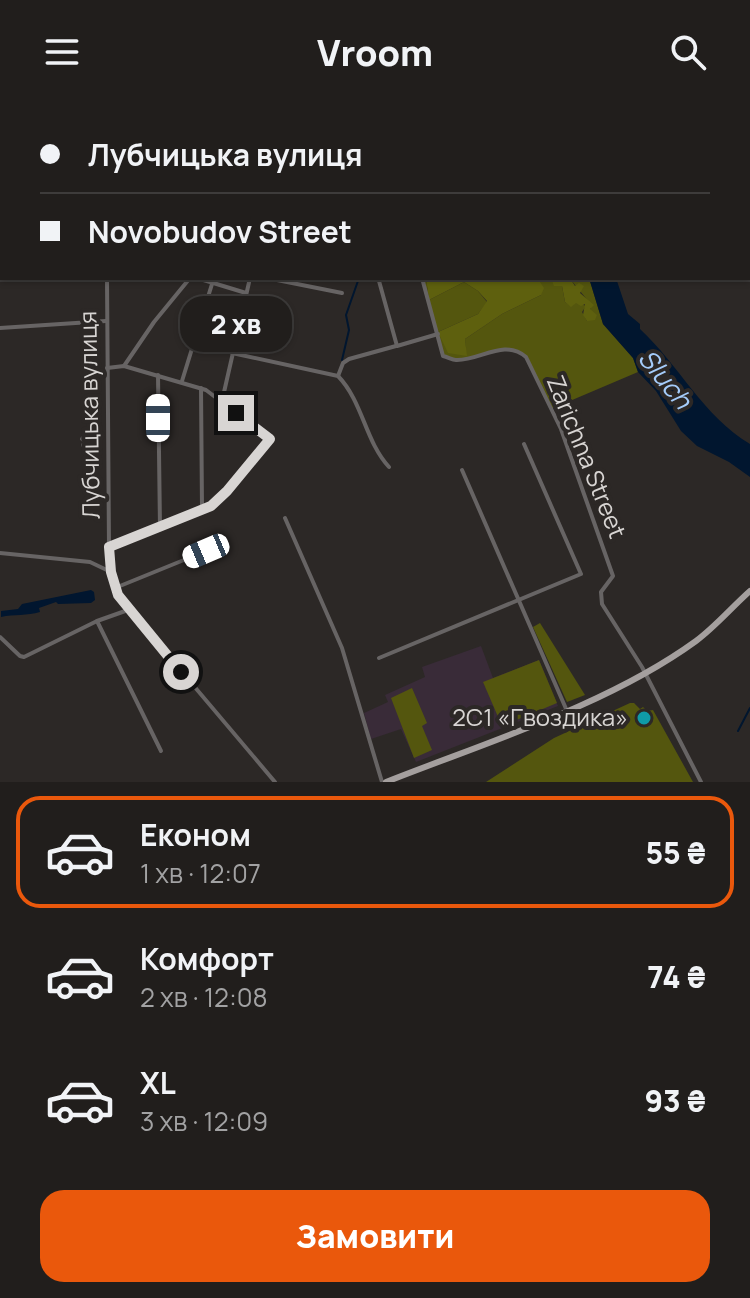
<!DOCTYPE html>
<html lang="uk">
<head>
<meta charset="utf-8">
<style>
	:root { --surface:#211e1c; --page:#2d2b29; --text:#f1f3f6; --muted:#a2a2a3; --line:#3e3c3b; --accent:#ea580c }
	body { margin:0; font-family:Manrope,sans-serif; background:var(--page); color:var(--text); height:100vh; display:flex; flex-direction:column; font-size:30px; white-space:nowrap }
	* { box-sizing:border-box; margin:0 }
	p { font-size:26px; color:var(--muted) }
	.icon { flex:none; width:44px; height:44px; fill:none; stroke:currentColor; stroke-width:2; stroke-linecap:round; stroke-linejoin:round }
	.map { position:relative; height:678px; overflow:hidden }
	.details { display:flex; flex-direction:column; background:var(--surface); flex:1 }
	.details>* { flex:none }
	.hud { position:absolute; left:0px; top:0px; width:750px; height:176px; box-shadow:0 2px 6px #0004,0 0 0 2px var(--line); display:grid; align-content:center; height:176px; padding:0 40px; background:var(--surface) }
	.end { position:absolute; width:36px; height:36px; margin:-18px; border:10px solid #d8d5d3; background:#111; box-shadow:0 0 0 4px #111 }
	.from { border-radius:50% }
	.bubble { position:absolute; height:56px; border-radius:24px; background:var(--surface); box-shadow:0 2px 6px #0004,0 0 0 2px var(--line); font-size:26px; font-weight:800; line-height:56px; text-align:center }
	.car { position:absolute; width:24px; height:48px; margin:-24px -12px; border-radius:10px; box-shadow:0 0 6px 2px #0007; background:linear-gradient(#fff 24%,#345 0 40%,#fff 0 76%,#345 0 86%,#fff 0) }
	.hud b { display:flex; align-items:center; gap:28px; height:76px; font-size:30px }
	.hud b+b { border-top:2px solid var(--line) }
	.hud i { width:20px; height:20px; background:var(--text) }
	ul { padding:14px 0 0; list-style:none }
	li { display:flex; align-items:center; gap:24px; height:112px; margin:0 16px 12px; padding:0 24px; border:4px solid transparent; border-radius:24px }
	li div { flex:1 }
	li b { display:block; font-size:30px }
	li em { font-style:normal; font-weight:800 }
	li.on { border-color:var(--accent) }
	li>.icon { width:72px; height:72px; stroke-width:1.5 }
	.cta { display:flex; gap:16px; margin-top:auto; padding:16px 40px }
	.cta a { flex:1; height:92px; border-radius:24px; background:var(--accent); color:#fff; font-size:32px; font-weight:800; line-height:92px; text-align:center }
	header { display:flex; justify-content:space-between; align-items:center; height:104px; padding:0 40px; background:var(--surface); font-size:36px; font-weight:800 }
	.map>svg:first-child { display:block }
</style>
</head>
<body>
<header><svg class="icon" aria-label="menu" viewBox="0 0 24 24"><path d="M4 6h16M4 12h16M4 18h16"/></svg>Vroom<svg class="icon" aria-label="search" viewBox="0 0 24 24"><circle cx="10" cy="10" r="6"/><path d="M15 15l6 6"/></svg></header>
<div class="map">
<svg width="750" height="678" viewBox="0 0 750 678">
	<rect width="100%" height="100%" fill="#2c2826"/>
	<path fill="#392b38" d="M481,542L493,574L539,556L558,602L416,658L401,625L371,635L364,609L388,598L385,591L425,573L422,563Z"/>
	<g fill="#54560e">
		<path d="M422,174H426L429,196L464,178L478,187L487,198L478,210L438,228L466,251L465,235L502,210L541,191L531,174H551V177L562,182L565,198L571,202L576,198L586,202L582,208L587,217L591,202L589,198L571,176L565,178L563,175L589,174L603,220L633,254L638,268L551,305L526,253C505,234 480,257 456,256C452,256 448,253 443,252Z"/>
		<path d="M540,519L585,591L567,598L533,523Z"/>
		<path d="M539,556L557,599L502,622L483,578Z"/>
		<path d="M412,584L427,619L422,622L432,646L414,654L391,594Z"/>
		<path d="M630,599H634L640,605L643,603L647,607L653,606L693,678H486L554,634Z"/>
	</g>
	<g fill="#5e600e">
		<path d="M426,174H531L533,178H540L544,184L541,191L502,210L465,235L467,252L448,249L438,228L478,210L487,197L478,187L464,178L429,196Z"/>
		<path d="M551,174H563L565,177L571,176L575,182L579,179L584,182L580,189L594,201L590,205L597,211L595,216L587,217L583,211L585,200L581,202L576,199L571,203L565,198L562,182H554Z"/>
	</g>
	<g fill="#01162f">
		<path d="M589,174H616L628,210L640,220V225C679,261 703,312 750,340V373L729,358L697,342L681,327L656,287L638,268L633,254L603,220Z"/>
		<path d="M91,486L94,488L95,496L91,499L58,500L56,498L39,504L40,508C27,512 14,510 1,513V507L18,505L22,500Z"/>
	</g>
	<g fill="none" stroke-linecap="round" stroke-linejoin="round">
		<g stroke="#01162f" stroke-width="2">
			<path d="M401,2L402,0"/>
			<path d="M342,256L349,226L346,211L359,174"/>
			<path d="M738,627L750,604"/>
		</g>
		<g stroke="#676464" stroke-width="4">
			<path d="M111,0V2"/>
			<path d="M720,2L721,0"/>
			<path d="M0,54L2,53"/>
			<path d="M748,54L750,55"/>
			<path d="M748,92L750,93"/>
			<path d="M0,99L2,98"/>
			<path d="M748,119L750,117"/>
			<path d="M0,138H2"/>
			<path d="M748,154L750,152"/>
			<path d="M748,158L750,160"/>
			<path d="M0,170H2"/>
			<path d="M107,174L109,443L111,468L115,484L122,497L275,678"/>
			<path d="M197,174L246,189"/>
			<path d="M267,174L342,189"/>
			<path d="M422,174L443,252C448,253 452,256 456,256C480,257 504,234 526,253L561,325L613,472L601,488L602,500L642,563L701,678"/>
			<path d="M379,177L397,242L438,230"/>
			<path d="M0,224L106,217"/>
			<path d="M232,249L338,272C363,298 365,337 389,363"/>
			<path d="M124,262L154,218L190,174"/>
			<path d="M107,264L124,262L206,286L270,335L227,387L211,402L109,443"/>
			<path d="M158,271L160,424"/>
			<path d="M338,272L343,259L349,255L396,242"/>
			<path d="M182,277L212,180"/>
			<path d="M201,284L202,405"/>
			<path d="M222,297L250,174"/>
			<path d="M86,338L82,335L86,331L89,334L83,341L86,345L89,341L86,338"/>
			<path d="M462,366L567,607"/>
			<path d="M285,414L342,544L382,678"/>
			<path d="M0,449L90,458L111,468"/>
			<path d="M115,484L206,447"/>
			<path d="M97,517L161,647"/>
			<path d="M0,533L20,552L24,553L97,517L128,506"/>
			<path d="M379,554L581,470L524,340"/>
		</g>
		<path stroke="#a49f9e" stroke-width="6" d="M386,678C487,638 608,601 696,537C715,523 732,503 750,487"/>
	</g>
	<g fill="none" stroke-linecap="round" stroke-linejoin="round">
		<path stroke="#d8d5d3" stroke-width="10" d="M181,568L118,491L111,468L109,443L211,402L227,387L270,335L236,309"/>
	</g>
	<circle fill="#0f9aa8" stroke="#2c2826" stroke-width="3" cx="644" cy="614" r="8"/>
	<g text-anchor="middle" stroke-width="8" stroke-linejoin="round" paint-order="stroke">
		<g font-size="24" fill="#d8d5d3" stroke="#2c2826">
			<text transform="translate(90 311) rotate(-91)" y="8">Лубчицька вулиця</text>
			<text transform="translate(586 353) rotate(68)" y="8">Zarichna Street</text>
		</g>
		<g font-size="24" fill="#d8d5d3" stroke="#2c2826" text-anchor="end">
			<text x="628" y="622">2С1 «Гвоздика»</text>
		</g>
		<g font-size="26" font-style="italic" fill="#a5ccfa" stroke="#2c2826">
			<text transform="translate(665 275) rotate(51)" y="9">Sluch</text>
		</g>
	</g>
</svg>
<i class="end from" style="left:181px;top:568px"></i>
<i class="end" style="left:236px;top:309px"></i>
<div class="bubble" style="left:180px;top:192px;width:112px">2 хв</div>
<i class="car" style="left:158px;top:314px;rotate:0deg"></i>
<i class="car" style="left:206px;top:447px;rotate:247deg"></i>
<div class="hud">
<b><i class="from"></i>Лубчицька вулиця</b>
<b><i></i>Novobudov Street</b>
</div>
</div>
<section class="details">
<ul>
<li class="on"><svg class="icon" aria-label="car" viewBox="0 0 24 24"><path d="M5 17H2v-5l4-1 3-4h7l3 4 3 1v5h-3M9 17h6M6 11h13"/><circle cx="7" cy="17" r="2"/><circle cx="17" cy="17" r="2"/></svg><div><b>Економ</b><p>1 хв · 12:07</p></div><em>55 ₴</em></li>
<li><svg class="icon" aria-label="car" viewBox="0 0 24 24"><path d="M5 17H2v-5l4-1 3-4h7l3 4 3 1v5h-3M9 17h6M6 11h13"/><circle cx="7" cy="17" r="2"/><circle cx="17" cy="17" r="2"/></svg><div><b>Комфорт</b><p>2 хв · 12:08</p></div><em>74 ₴</em></li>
<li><svg class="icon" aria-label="car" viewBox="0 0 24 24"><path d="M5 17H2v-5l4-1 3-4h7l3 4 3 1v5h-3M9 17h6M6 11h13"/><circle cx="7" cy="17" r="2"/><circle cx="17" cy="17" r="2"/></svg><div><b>XL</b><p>3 хв · 12:09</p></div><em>93 ₴</em></li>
</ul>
<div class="cta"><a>Замовити</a></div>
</section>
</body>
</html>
